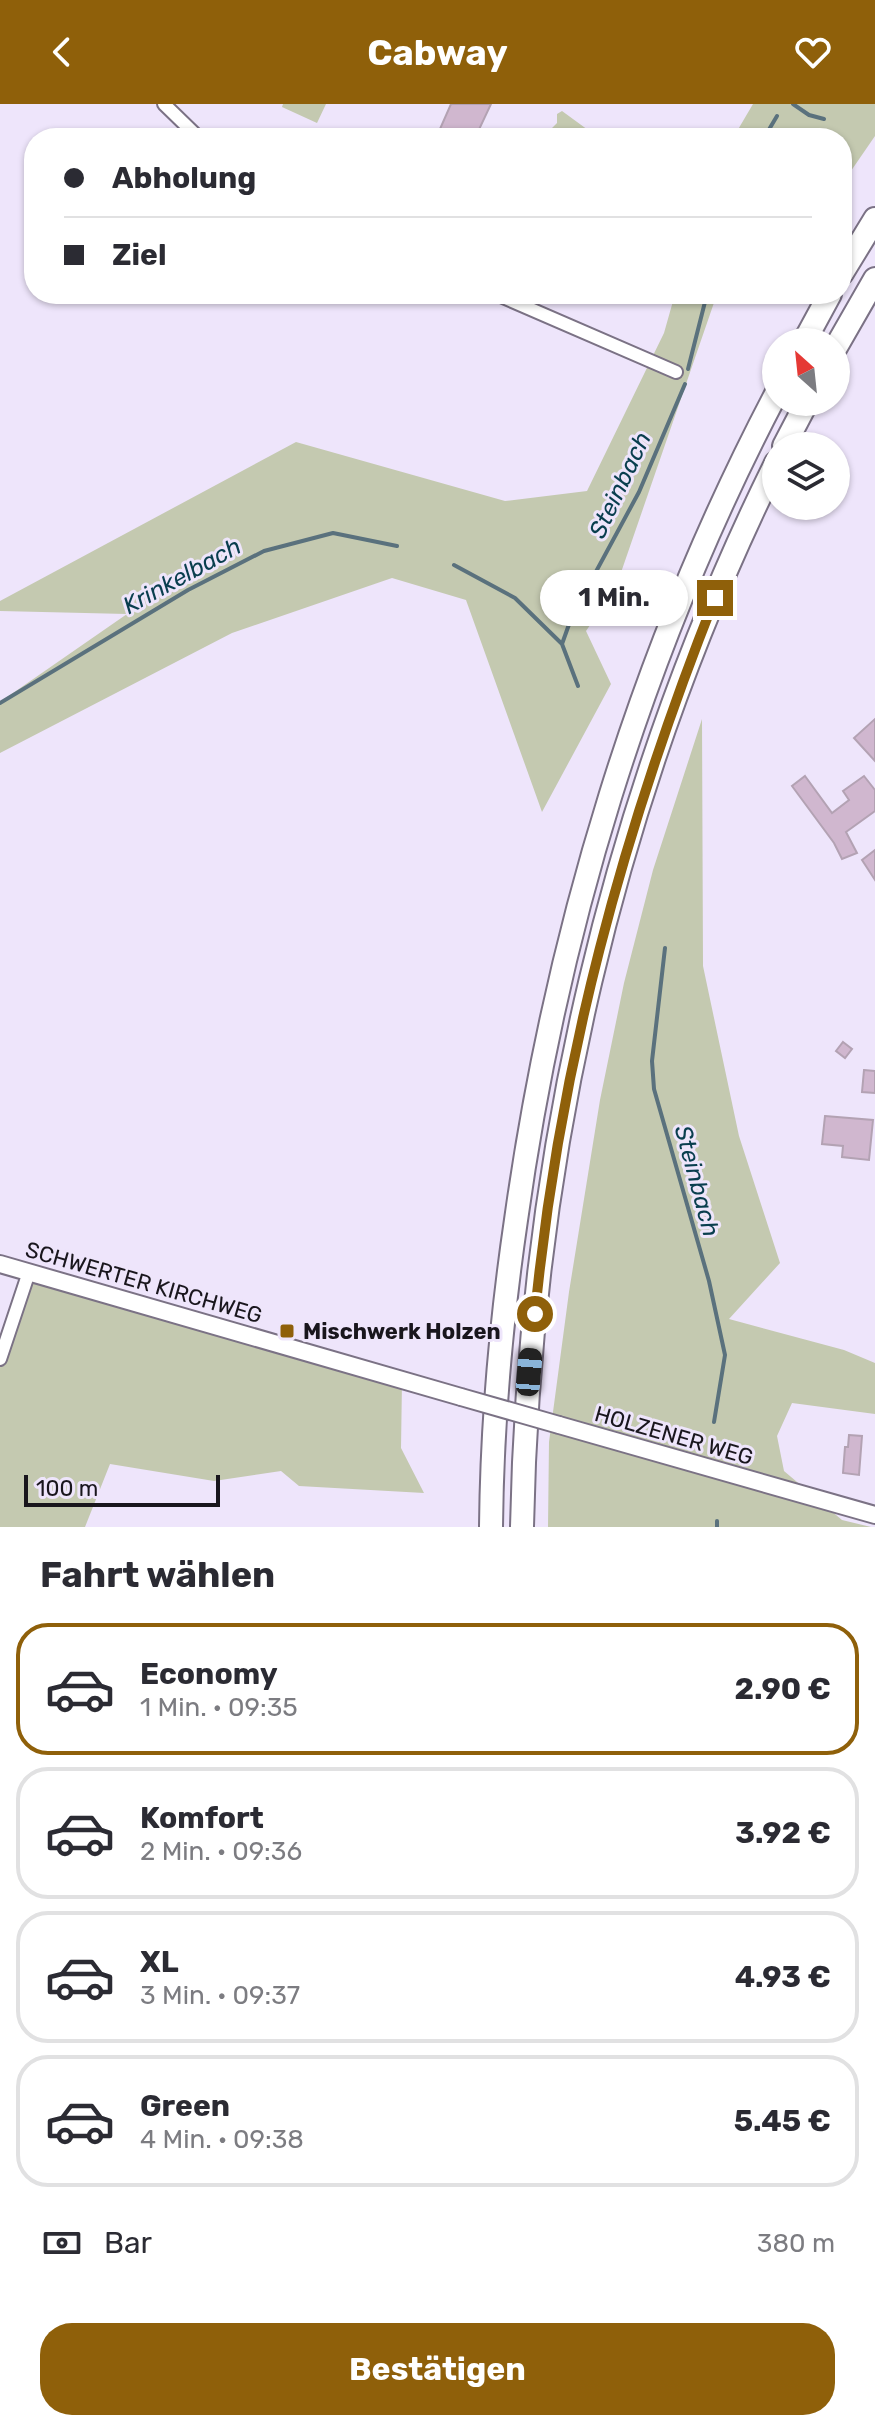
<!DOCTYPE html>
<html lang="de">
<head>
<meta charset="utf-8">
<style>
	:root { --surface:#fff; --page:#f2f2f3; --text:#2b2b33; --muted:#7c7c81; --line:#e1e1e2; --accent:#8f600a }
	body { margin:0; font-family:Rubik,sans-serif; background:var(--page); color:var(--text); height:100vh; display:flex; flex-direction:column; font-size:30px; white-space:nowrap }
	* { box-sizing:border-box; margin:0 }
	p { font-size:26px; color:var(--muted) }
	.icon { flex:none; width:44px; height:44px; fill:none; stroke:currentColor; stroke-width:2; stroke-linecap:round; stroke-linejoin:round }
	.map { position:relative; height:1423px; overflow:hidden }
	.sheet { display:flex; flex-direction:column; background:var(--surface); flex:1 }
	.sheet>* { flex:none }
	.hud { position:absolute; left:24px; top:24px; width:828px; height:176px; border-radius:32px; box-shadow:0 2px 6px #0004; display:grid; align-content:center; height:176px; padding:0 40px; background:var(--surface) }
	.needle { width:52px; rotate:333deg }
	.tools { position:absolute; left:762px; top:224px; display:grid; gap:16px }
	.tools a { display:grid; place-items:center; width:88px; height:88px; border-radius:50%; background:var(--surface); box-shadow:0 2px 6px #0004; font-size:40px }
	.scale { position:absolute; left:24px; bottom:20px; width:196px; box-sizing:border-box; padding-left:8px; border:4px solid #19161d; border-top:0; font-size:22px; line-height:28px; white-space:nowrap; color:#19161d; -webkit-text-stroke:6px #eee5fb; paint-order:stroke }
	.end { position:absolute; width:36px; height:36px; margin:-18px; border:10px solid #8f600a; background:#fff; box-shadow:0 0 0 4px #fff }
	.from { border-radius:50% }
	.bubble { position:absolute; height:56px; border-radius:28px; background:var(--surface); box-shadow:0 2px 6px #0004; font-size:26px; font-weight:700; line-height:56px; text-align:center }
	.car { position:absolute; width:24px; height:48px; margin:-24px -12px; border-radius:10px; box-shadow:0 0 6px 2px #0007; background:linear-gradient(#222 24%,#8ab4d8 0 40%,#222 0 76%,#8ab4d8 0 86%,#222 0) }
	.hud b { display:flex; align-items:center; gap:28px; height:76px; font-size:30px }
	.hud b+b { border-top:2px solid var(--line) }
	.hud i { width:20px; height:20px; background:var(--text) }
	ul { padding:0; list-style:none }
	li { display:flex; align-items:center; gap:24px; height:132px; margin:0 16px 12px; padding:0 24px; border:4px solid var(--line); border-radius:32px }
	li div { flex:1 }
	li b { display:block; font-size:30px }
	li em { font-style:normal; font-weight:700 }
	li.on { border-color:var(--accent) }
	li>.icon { width:72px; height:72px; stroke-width:1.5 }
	h2 { padding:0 40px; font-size:36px; line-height:96px }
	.pay { display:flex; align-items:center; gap:20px; height:88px; padding:0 40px; font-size:30px }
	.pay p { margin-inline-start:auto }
	.cta { display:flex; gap:16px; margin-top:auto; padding:16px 40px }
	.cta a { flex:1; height:92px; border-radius:32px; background:var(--accent); color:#fff; font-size:32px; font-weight:700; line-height:92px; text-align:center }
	header { display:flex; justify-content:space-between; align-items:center; height:104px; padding:0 40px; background:var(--accent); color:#fff; font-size:36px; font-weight:700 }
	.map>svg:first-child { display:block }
</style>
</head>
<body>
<header><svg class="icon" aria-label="back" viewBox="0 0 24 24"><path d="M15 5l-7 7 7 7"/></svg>Cabway<svg class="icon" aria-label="heart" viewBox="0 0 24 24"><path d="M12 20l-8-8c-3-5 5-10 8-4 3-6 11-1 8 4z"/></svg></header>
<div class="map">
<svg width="875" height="1423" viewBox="0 0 875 1423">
	<rect width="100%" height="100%" fill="#eee5fb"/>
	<g fill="#c4c9b0">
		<path d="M283,0H326L317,19L282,3Z"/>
		<path d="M753,0H875V32L842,80V34H733Z"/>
		<path d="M562,7L599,34H548L547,29L557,19V10Z"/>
		<path d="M675,190H717L616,483L586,527L611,580L542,708L466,496L392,474L232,529L0,649V598L127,510L0,507V497L296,338L505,397L587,387L664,229Z"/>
		<path d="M702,615L703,862L739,1032L780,1159L729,1215L844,1246L875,1259V1310L792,1299L777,1332L784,1367L842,1416L871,1423H548L549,1338L569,1188L600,996L624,879L653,766Z"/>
		<path d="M29,1168L402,1277L401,1344L424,1389L299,1382L281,1367L214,1377L110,1360L85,1423H0V1255Z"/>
	</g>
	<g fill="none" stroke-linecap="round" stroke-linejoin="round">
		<g stroke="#5a717d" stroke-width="4">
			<path d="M793,0L809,11L824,15"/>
			<path d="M764,34L777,12"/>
			<path d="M688,265L707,190"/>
			<path d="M454,461L515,494L561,539"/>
			<path d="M578,582L562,540L572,512L639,388L685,280"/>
			<path d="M0,599L188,486L264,447L333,429L397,442"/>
			<path d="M665,844L652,957L654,985L709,1177L725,1251L714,1318"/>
			<path d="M717,1423V1417"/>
		</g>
	</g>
	<g fill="#d0b7cf" stroke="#b3a2b3" stroke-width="2">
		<path d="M451,0H491L475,34H436Z"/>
		<path d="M875,615V657L854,634Z"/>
		<path d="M805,672L832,709L849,696L843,687L864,672L875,686V707L846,728L857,749L842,755L834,739L792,682Z"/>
		<path d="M875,746V776L862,756Z"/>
		<path d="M843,938L852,945L845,954L836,947Z"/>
		<path d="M864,966L875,967V989L862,988Z"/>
		<path d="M825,1012L873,1016L869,1056L842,1053L843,1042L822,1040Z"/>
		<path d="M849,1331L862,1332L859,1371L843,1369L845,1343H848Z"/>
	</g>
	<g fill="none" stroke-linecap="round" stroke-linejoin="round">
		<defs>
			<g id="street">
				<path d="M164,0L199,34"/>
				<path d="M496,190L676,268"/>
				<path d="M0,1255L29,1168"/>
			</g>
			<g id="secondary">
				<path d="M0,1160L461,1293"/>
				<path d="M559,1321L875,1411"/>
			</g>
			<g id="highway">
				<path d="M842,169L875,115"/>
				<path d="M804,238L830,190"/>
				<path d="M836,243L875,175"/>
				<path d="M784,342L807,298"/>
				<path d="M491,1423C492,1320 501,1218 516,1116C556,829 641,547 776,290"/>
				<path d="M522,1423C529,1056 613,688 776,359"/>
			</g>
		</defs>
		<use href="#street" stroke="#7b7285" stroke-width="16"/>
		<use href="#secondary" stroke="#7b7285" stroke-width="20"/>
		<use href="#highway" stroke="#7b7285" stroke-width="26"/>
		<use href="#street" stroke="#fff" stroke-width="12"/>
		<use href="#secondary" stroke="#fff" stroke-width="16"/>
		<use href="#highway" stroke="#fff" stroke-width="22"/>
		<defs>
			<path id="secondary-bridge" d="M461,1293L559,1321"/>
		</defs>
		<use href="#secondary-bridge" stroke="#7b7285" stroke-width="20" stroke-linecap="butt"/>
		<use href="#secondary-bridge" stroke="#fff" stroke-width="16"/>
	</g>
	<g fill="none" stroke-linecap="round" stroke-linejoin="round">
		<path stroke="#8f600a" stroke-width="10" d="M535,1210C559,961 623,726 715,494"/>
	</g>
	<rect fill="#8f600a" stroke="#eee5fb" stroke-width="3" x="279" y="1219" width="16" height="16" rx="4"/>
	<g text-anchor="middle" stroke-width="6" stroke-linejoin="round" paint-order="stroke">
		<g font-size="22" fill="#19161d" stroke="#eee5fb">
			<text transform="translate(144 1178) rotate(16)" y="8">SCHWERTER KIRCHWEG</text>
			<text transform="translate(674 1331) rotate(16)" y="8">HOLZENER WEG</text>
		</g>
		<g font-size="22" font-weight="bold" fill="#19161d" stroke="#eee5fb" text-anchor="start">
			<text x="303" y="1235">Mischwerk Holzen</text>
		</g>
		<g font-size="24" font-style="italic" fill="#093e4e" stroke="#eee5fb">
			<text transform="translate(620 381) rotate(-65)" y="8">Steinbach</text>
			<text transform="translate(182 472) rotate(-29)" y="8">Krinkelbach</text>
			<text transform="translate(697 1077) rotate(75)" y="8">Steinbach</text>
		</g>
	</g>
</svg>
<div class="tools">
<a><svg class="needle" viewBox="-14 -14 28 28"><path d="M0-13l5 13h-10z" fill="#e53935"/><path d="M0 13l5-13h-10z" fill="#7c7c81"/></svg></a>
<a><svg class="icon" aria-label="layers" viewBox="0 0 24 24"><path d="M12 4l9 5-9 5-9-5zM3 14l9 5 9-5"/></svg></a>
</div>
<div class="scale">100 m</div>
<i class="end from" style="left:535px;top:1210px"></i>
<i class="end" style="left:715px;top:494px"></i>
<div class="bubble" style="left:540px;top:466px;width:148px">1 Min.</div>
<i class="car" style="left:529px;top:1268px;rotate:5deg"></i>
<div class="hud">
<b><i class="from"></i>Abholung</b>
<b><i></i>Ziel</b>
</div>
</div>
<section class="sheet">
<h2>Fahrt wählen</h2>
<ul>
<li class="on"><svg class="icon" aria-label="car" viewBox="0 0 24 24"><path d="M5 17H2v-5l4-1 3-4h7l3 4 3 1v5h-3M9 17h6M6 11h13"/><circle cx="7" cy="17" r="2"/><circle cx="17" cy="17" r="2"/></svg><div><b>Economy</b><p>1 Min. · 09:35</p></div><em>2.90 €</em></li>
<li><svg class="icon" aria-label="car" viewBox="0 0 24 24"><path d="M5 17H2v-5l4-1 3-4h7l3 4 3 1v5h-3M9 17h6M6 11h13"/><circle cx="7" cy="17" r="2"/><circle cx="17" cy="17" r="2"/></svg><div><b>Komfort</b><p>2 Min. · 09:36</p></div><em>3.92 €</em></li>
<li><svg class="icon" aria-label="car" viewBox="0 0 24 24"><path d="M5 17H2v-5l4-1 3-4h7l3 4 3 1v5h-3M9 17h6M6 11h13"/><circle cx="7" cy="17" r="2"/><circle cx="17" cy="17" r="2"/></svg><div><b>XL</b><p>3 Min. · 09:37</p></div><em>4.93 €</em></li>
<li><svg class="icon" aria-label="car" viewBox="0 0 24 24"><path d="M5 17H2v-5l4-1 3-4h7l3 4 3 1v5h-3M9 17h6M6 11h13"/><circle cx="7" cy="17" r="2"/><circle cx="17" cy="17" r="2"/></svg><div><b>Green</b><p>4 Min. · 09:38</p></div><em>5.45 €</em></li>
</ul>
<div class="pay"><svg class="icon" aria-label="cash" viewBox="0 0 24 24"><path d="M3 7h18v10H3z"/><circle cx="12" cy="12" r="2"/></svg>Bar<p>380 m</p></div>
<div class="cta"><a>Bestätigen</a></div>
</section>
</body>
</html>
